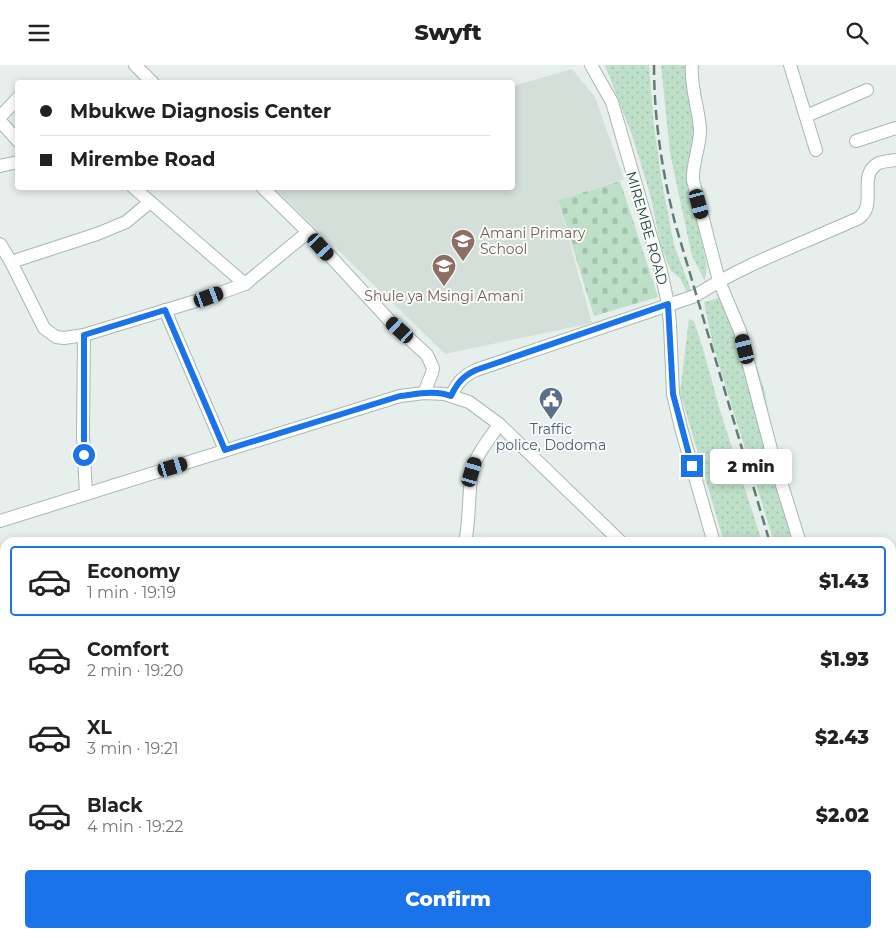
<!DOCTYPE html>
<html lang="en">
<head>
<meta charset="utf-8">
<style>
	:root { --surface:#fff; --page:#f2f2f2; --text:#222; --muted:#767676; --line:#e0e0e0; --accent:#1a73e8 }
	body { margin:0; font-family:Montserrat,sans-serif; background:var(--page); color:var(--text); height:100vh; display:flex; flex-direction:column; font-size:19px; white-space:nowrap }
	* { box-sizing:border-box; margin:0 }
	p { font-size:16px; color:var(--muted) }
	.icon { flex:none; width:28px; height:28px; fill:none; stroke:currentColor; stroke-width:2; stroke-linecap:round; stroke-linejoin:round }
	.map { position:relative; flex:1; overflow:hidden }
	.panel { position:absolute; left:0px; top:472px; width:896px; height:401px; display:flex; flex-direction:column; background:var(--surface); border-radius:15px 15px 0 0; box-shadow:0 2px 8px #0003 }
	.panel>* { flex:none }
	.banner { position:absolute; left:15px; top:15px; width:500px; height:110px; border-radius:5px; box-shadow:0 2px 8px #0003; display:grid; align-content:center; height:110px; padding:0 25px; background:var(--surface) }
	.end { position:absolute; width:22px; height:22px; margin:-11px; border:6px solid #1a73e8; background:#fff; box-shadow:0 0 0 2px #fff }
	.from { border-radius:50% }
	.bubble { position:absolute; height:35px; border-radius:5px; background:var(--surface); box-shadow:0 2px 8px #0003; font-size:16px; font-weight:800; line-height:35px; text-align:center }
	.car { position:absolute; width:15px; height:30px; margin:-15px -8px; border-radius:6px; box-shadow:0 0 4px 1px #0007; background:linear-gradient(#222 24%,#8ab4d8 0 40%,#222 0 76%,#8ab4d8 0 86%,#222 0) }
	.banner b { display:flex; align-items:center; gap:18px; height:48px; font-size:19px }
	.banner b+b { border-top:1px solid var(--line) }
	.banner i { width:12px; height:12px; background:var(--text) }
	ul { padding:9px 0 0; list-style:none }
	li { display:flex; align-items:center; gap:15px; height:70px; margin:0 10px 8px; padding:0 15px; border:2px solid transparent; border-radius:5px }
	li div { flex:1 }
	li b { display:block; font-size:19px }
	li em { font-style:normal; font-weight:800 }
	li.current { border-color:var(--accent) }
	li>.icon { width:45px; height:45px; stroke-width:1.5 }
	.button { display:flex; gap:10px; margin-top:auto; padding:10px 25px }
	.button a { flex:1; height:58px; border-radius:5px; background:var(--accent); color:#fff; font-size:20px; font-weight:800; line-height:58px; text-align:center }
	header { display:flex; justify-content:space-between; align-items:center; height:65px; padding:0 25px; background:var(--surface); font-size:22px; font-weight:800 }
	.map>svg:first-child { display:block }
</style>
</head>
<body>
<header><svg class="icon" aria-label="menu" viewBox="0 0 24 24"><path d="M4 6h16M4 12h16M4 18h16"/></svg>Swyft<svg class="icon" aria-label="search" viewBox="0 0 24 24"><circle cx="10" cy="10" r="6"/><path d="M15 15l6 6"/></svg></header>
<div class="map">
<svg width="896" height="873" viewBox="0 0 896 873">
	<defs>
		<pattern id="grass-dots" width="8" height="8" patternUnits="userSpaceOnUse" patternTransform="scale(1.25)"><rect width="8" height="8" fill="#bfe0c8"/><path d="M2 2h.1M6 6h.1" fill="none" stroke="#a4c1ad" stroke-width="1.8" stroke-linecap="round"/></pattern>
		<pattern id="cemetery-stones" width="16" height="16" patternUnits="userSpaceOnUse" patternTransform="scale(1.25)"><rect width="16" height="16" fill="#bfe0c8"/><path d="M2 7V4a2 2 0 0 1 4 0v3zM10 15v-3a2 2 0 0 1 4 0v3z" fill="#a4c1ad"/></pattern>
	</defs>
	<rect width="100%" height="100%" fill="#e6efeb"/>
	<path fill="#d4dfda" d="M572,4L595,32L624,114L558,135L592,258L445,289L274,123L512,122L513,21Z"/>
	<g fill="url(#grass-dots)">
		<path d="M605,0H649L654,61L662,117L674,180L691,225L687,227L680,213L671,206L661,181L650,129L632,70Z"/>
		<path d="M661,0H689L695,77L687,99L692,134L707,201L705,216L692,191L670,88Z"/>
		<path d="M727,231L742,255L765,327L770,359L804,477H774L712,277L704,237Z"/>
		<path d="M689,254L694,256L704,287L719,342L762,477H724L680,327Z"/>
		<path d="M896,619V808L891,809V622Z"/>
	</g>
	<path fill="url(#cemetery-stones)" d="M620,116L658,232L594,251L558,135Z"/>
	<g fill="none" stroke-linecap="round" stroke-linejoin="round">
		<path stroke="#8ec9d4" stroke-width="2.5" d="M648,873L651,869"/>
		<g stroke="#8ec9d4" stroke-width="16">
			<path d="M891,607L896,601"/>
			<path d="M0,749L5,750"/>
		</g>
		<defs>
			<g id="minor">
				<path d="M135,0L153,18"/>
				<path d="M591,0L612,37L661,206L668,239L670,260L673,329L681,363L714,478"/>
				<path d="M692,0C690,23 699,43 700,65C700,83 692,98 693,115L719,216L740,266L772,388L800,478"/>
				<path d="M790,0L816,85"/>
				<path d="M806,51L867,25"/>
				<path d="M0,52L18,33"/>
				<path d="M0,56L18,76"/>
				<path d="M856,76L896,63"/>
				<path d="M0,101L18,97"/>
				<path d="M133,122L245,219"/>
				<path d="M262,122L308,167L389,255L427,290L433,303L432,308L424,328"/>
				<path d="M0,179L11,197L44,263L56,272L64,273L84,270L209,232L245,219L308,167"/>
				<path d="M11,197L97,169L126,157L150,137"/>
				<path d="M165,245L225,385"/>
				<path d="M84,270L83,370L86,429"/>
				<path d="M451,331C457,318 463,311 476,305L695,231C744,199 799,180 852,156C855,155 860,153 862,150C875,138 859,110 877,99C882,96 890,96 896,95"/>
				<path d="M0,456L400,331L424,328L445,329L469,337L499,359L622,478"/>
				<path d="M465,478C470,454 468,430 472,407C475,390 490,374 499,359"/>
				<path d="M0,642L5,645"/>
				<path d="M0,849L5,846"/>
				<path d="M72,869L73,873"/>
				<path d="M281,869L282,873"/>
				<path d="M561,869L564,873"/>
				<path d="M832,869L833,873"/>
				<path d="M235,873L238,869"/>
				<path d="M418,873L429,869"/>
			</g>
			<g id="major">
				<path d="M891,831L896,829"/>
				<path d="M755,873L767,869"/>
			</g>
		</defs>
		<use href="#minor" stroke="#a8b8b2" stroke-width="14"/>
		<use href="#major" stroke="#c2cac8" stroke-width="16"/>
		<use href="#minor" stroke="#fff" stroke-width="12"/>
		<use href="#major" stroke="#6aa596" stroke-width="15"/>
		<g stroke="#5f7d75" stroke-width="2.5" stroke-dasharray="10 5" stroke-linecap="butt">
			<path d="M654,0C654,54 662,106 675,158L770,478"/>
			<path d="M888,869L889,873"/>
		</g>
	</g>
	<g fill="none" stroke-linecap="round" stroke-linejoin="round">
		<path stroke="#1a73e8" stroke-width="6" d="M84,390V270L165,245L225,385L400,331C417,329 435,325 451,331C457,318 463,311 476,305L668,239L673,329L692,401"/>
	</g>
	<defs>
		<symbol id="school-pin" viewBox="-11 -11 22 30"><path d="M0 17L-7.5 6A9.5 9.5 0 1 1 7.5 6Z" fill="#8d6e63" stroke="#f7fbf9"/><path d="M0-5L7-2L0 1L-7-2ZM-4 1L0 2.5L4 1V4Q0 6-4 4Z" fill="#fff"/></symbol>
		<symbol id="civic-pin" viewBox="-11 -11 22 30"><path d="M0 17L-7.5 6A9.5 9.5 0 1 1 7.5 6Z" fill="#5c6f8a" stroke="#f7fbf9"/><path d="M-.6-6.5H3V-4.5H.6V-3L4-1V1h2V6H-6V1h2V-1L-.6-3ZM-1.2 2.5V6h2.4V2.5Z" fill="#fff"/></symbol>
	</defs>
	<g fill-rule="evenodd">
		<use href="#school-pin" x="449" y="162" width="28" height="38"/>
		<use href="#school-pin" x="430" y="187" width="28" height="38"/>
		<use href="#civic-pin" x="537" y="320" width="28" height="38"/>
	</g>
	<g text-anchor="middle" stroke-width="4" stroke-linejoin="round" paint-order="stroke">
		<g font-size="14" fill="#24423a" stroke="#f7fbf9">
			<text transform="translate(647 163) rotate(74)" y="5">MIREMBE ROAD</text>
		</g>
		<g font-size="14" fill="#785e54" stroke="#f7fbf9" text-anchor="start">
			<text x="480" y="173">Amani Primary<tspan x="480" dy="16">School</tspan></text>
			<text x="444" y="236" text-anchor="middle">Shule ya Msingi Amani</text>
		</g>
		<g font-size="14" fill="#4e5e75" stroke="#f7fbf9">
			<text x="551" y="369">Traffic<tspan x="551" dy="16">police, Dodoma</tspan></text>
		</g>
	</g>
</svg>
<i class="end from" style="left:84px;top:390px"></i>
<i class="end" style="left:692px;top:401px"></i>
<div class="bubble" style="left:710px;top:384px;width:82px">2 min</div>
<i class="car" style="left:699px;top:139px;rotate:165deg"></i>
<i class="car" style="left:321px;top:182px;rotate:138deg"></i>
<i class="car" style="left:209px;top:232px;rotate:70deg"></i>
<i class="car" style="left:400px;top:265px;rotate:312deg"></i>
<i class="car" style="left:745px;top:284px;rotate:346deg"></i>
<i class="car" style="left:173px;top:402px;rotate:73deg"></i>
<i class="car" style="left:472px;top:407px;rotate:17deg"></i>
<div class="banner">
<b><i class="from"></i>Mbukwe Diagnosis Center</b>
<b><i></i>Mirembe Road</b>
</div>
<section class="panel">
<ul>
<li class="current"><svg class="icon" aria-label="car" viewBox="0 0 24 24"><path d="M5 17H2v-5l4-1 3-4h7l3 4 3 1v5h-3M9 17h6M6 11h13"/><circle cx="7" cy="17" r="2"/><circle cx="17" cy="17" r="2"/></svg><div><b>Economy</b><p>1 min · 19:19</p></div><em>$1.43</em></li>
<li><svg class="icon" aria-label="car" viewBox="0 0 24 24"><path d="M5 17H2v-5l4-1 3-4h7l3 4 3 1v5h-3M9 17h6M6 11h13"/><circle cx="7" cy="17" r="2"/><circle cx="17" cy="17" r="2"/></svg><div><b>Comfort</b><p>2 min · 19:20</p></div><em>$1.93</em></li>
<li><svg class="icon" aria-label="car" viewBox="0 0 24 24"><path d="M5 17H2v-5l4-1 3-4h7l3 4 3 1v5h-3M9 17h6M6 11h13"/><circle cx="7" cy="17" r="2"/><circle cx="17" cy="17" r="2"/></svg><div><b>XL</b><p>3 min · 19:21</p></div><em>$2.43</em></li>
<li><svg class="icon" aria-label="car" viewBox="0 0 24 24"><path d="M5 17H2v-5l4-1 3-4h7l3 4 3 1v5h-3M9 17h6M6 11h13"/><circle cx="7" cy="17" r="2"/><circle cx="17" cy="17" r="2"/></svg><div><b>Black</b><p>4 min · 19:22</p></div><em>$2.02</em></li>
</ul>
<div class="button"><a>Confirm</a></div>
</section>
</div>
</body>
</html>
